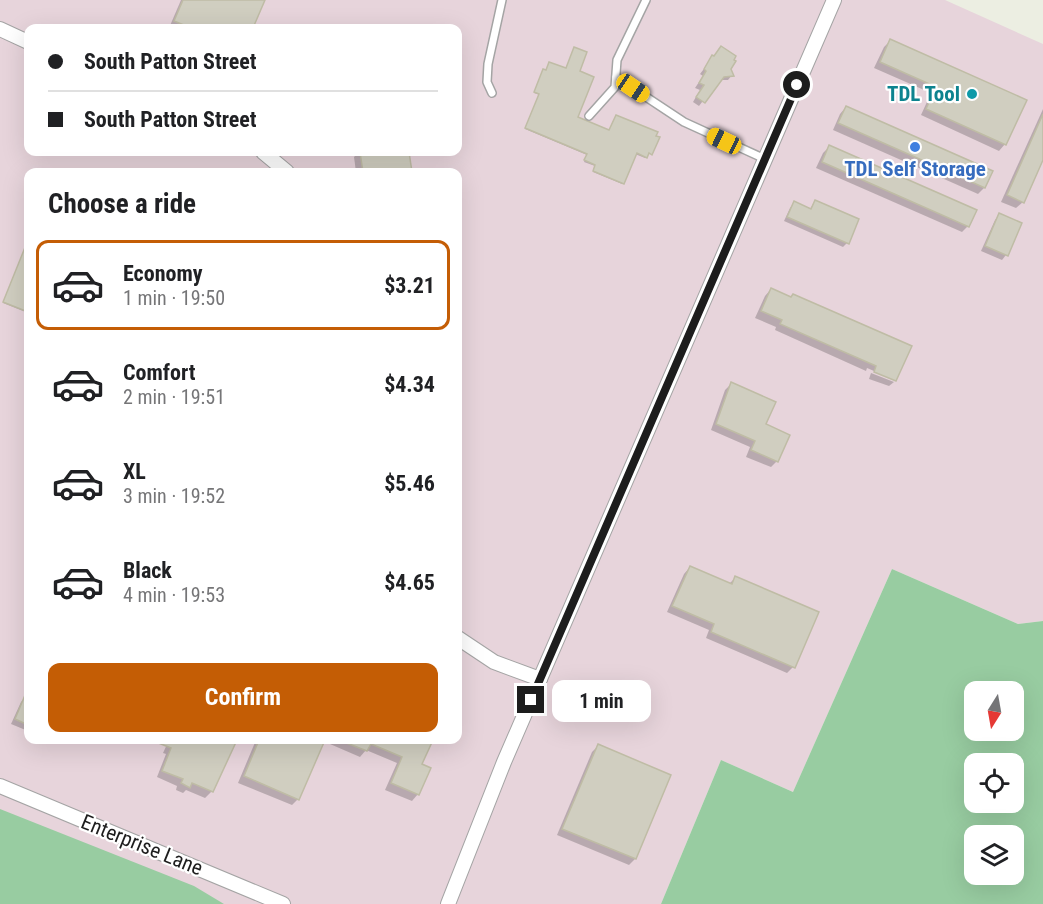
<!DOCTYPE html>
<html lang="en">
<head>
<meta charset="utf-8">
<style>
	:root { --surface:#fff; --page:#f6f6f6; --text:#202124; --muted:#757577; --line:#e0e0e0; --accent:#c45d05 }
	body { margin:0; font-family:"Roboto Condensed",sans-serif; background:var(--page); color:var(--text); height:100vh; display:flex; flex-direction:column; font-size:22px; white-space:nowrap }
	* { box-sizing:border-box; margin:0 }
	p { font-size:20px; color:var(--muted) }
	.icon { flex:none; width:33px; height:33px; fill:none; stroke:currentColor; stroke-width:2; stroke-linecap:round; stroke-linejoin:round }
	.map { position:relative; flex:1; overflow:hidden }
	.drawer { position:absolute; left:24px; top:168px; width:438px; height:576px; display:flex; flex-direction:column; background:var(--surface); border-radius:12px; box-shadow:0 6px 24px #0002 }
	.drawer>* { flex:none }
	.top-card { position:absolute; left:24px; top:24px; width:438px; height:132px; border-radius:12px; box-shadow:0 6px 24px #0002; display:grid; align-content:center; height:132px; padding:0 24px; background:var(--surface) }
	.needle { width:39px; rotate:191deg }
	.tools { position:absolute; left:964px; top:681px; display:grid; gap:12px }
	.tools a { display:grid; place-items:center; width:60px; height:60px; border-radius:12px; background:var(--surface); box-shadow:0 6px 24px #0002; font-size:30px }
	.end { position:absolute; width:27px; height:27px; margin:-14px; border:8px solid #1d1d1d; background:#fff; box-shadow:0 0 0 3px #fff }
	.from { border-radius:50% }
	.bubble { position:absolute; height:42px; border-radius:12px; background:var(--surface); box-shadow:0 6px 24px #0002; font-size:20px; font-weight:700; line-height:42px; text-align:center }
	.car { position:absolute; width:18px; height:36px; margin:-18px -9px; border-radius:8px; box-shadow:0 0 4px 2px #0007; background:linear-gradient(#f5c518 24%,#345 0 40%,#f5c518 0 76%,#345 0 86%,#f5c518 0) }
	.top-card b { display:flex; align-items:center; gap:21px; height:57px; font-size:22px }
	.top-card b+b { border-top:2px solid var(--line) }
	.top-card i { width:15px; height:15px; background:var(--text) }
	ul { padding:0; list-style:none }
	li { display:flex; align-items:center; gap:18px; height:90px; margin:0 12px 9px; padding:0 12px; border:3px solid transparent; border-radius:12px }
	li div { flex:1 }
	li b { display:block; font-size:22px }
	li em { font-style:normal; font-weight:700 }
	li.selected { border-color:var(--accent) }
	li>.icon { width:54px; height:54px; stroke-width:1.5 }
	h2 { padding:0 24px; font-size:27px; line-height:72px }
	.primary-button { display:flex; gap:12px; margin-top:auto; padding:12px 24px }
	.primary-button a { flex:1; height:69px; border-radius:12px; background:var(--accent); color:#fff; font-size:24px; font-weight:700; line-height:69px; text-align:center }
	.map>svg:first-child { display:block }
</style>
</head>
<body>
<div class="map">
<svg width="1043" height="904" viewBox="0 0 1043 904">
	<rect width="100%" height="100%" fill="#eceee2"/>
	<path fill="#e7d4db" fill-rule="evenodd" d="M0,0H945L1043,44V621L1018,624L892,569L793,792L721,760L661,904H224L0,814ZM28,28H458V152H28ZM28,172H458V740H28Z"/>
	<g fill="#98cca1" fill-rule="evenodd">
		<path d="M892,569L1018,624L1043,621V904H661L721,760L793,792ZM975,692H1014V730H975ZM975,764H1014V802H975ZM975,836H1014V874H975Z"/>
		<path d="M0,809L194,886L224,904H0Z"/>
	</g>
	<g fill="#0003">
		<path d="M181,0H264L252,28H169Z"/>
		<path d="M890,41L1005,144L999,151L921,115L931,93L874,68L884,47Z"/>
		<path d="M713,57L730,69L732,75L728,80H719L699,106L693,102L700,90L695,88L703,76L700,74Z"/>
		<path d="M543,72H578L576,118L651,154H647L645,158L635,154L622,184L593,172L595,166L584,162L587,155L525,129L540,95L534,93Z"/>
		<path d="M846,107L984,188L978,194L833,130L840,114Z"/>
		<path d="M1043,109V156L1023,202L1016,208L1001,202Z"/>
		<path d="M830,146L968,226L962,232L816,168L823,153Z"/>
		<path d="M359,152H408L410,172H356L354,157Z"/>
		<path d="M145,168L157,172H142Z"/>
		<path d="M815,202L847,243L843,247L784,221L790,208L794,203L809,210Z"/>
		<path d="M999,215L1006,255L1002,260L981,251L995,220Z"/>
		<path d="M22,259L28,262V313L3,303Z"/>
		<path d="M771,289L910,347L895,380L867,368L866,371L775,330L776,327L755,318L765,296Z"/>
		<path d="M871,373L894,382L889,386L869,379Z"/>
		<path d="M731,384L777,461L771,467L746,457L750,447L711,430L725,390Z"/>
		<path d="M690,567L729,584L735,578L793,667L787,673L706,638L709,630L667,612L684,574Z"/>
		<path d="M25,698L28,699V731L11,724L21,702Z"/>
		<path d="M169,740H236L223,769L212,791L205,798L186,790L183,793L176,790L177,786L157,777L166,754L163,753Z"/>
		<path d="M256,740H431L420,765L418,794L412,801L385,790L397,763L366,750L360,757L323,741L298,799L292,805L238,783Z"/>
		<path d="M598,746L635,859L629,865L557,835L592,752Z"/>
	</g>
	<g fill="#d0cec0" stroke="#bfbca5" stroke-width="1.5">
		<path d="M183,0H265L253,28H191L174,21Z"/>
		<path d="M890,39L1027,100L1006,145L926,109L936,87L880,62Z"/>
		<path d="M721,46L736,56L734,60L736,61L731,69L734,76L724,77L705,103L696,97L704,85L699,83L706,71L704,69L712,55L714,56Z"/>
		<path d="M574,47L587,52L580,71L594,77L578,117L609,130L616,115L658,132L656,136L660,137L652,155L649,153L647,158L637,153L624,184L593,171L595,165L584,160L587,154L525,128L539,94L534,92L543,69L546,70L549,62L566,68Z"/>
		<path d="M846,106L993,171L985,188L838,123Z"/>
		<path d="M1043,114V160L1024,203L1007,195Z"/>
		<path d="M829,145L977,210L969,227L822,162Z"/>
		<path d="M360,152H409L412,172H363Z"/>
		<path d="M815,200L859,219L849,244L787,217L794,201L811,209Z"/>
		<path d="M999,213L1022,223L1008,256L985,246Z"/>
		<path d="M28,240V312L3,302Z"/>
		<path d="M771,288L791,297L793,294L912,346L896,381L874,372L876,366L780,324L782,320L761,311Z"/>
		<path d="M731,382L776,402L766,424L790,435L778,462L751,450L755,441L716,424Z"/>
		<path d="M690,566L732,584L735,576L819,612L795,668L711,632L714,624L672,606Z"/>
		<path d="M28,688V725L15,719Z"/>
		<path d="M151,740H237L213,792L192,783L190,788L181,783L183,779L162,771L171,748Z"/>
		<path d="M259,740H325L299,800L244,776Z"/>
		<path d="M339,740H433L422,764L431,768L419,795L391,783L402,757L371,744L367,751Z"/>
		<path d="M598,744L671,775L636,859L562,829Z"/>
	</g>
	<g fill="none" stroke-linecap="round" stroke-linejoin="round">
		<defs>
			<g id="service">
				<path d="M616,77L684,122L765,159"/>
				<path d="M492,93L487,82L488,64L502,0"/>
				<path d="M589,116L615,87L617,60L646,0"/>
			</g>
			<g id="minor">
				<path d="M0,29L28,42"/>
				<path d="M263,152L287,172"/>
				<path d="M458,638L494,662L540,679"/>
				<path d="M0,786L283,904"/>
				<path d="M448,904L504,762L834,0"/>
			</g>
		</defs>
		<use href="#service" stroke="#a4a4a4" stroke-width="10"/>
		<use href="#minor" stroke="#a4a4a4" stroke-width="16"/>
		<use href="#service" stroke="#fff" stroke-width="7"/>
		<use href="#minor" stroke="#fff" stroke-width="14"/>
	</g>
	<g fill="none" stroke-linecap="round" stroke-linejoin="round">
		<path stroke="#1d1d1d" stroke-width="8" d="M531,700L797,85"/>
	</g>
	<circle fill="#0f9aa8" stroke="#fff" stroke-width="2" cx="972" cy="94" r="6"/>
	<circle fill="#3f7fe0" stroke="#fff" stroke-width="2" cx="915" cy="147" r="6"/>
	<g text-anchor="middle" stroke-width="4.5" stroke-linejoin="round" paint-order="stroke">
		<g font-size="21" font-weight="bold" fill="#0d838f" stroke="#fff" text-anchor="end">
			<text x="960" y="101">TDL Tool</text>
		</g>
		<g font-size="21" font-weight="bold" fill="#366cbe" stroke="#fff">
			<text x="915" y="176">TDL Self Storage</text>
		</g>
		<g font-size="21" fill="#1d1d1d" stroke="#fff">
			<text transform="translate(142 845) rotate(22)" y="7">Enterprise Lane</text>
		</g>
	</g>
</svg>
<div class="tools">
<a><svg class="needle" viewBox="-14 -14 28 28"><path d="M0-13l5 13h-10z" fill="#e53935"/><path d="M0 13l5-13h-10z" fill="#757577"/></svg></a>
<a><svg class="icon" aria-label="locate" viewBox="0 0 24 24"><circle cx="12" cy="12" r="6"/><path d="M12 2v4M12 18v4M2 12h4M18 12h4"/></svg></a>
<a><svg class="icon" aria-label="layers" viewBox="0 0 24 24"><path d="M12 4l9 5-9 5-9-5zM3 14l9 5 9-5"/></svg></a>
</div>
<i class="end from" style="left:797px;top:85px"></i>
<i class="end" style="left:531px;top:700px"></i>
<div class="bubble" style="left:552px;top:680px;width:99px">1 min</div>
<i class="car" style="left:633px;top:88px;rotate:124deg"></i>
<i class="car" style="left:724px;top:141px;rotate:295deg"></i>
<div class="top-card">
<b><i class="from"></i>South Patton Street</b>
<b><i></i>South Patton Street</b>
</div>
<section class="drawer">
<h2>Choose a ride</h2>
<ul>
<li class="selected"><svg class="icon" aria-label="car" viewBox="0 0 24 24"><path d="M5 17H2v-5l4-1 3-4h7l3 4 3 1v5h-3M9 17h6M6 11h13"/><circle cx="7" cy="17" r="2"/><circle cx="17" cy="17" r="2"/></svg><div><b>Economy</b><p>1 min · 19:50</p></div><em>$3.21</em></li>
<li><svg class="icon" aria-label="car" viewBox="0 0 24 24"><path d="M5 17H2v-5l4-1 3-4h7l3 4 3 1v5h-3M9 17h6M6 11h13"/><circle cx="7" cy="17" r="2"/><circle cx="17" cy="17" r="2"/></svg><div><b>Comfort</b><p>2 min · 19:51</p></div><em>$4.34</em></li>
<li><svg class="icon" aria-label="car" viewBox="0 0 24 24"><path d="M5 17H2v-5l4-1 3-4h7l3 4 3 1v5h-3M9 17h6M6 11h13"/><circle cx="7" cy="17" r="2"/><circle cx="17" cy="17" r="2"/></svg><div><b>XL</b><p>3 min · 19:52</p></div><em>$5.46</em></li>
<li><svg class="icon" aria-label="car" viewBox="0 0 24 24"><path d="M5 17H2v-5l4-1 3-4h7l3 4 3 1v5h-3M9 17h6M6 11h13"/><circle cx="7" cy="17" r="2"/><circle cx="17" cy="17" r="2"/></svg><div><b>Black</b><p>4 min · 19:53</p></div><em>$4.65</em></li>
</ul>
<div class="primary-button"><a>Confirm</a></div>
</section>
</div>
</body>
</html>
